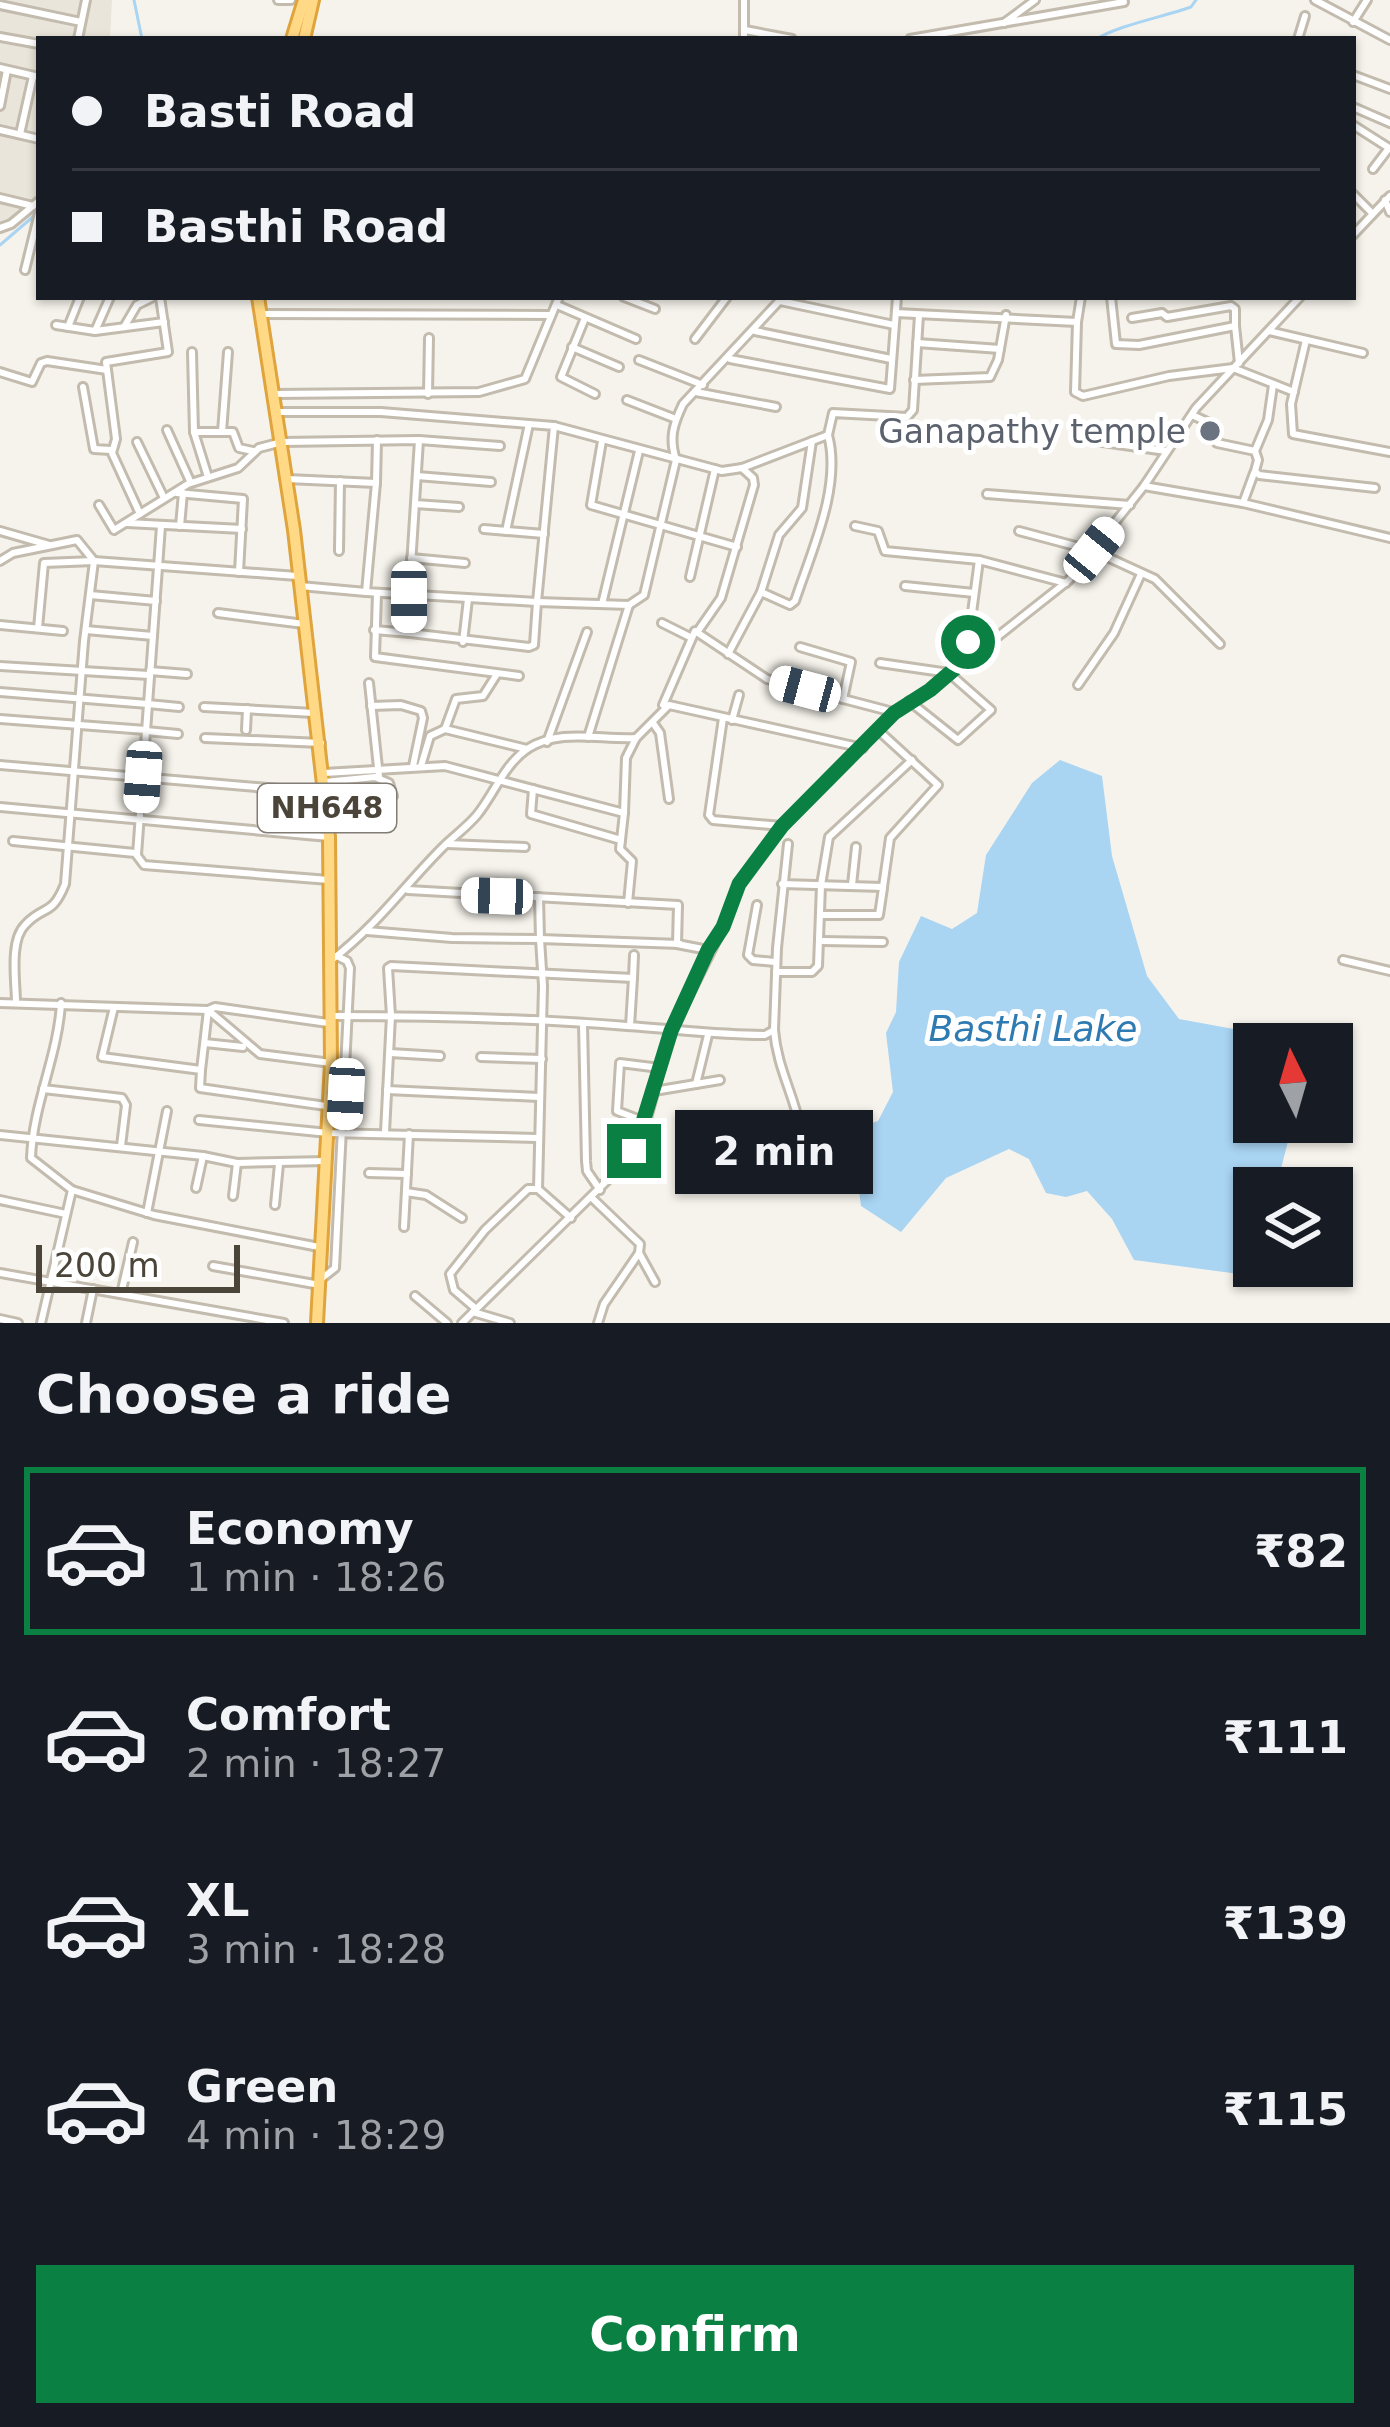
<!DOCTYPE html>
<html lang="en">
<head>
<meta charset="utf-8">
<style>
	:root { --surface:#171b24; --page:#20242c; --text:#f1f3f6; --muted:#9ea1a6; --line:#363941; --accent:#0b8043 }
	body { margin:0; font-family:"DejaVu Sans",sans-serif; background:var(--page); color:var(--text); height:100vh; display:flex; flex-direction:column; font-size:45px; white-space:nowrap }
	* { box-sizing:border-box; margin:0 }
	p { font-size:39px; color:var(--muted) }
	.icon { flex:none; width:66px; height:66px; fill:none; stroke:currentColor; stroke-width:2; stroke-linecap:round; stroke-linejoin:round }
	.map { position:relative; height:1323px; overflow:hidden }
	.sheet { display:flex; flex-direction:column; background:var(--surface); flex:1 }
	.sheet>* { flex:none }
	.top-card { position:absolute; left:36px; top:36px; width:1320px; height:264px; border-radius:0px; box-shadow:0 3px 9px #0004; display:grid; align-content:center; height:264px; padding:0 36px; background:var(--surface) }
	.needle { width:78px; rotate:355deg }
	.tools { position:absolute; left:1233px; top:1023px; display:grid; gap:24px }
	.tools a { display:grid; place-items:center; width:120px; height:120px; border-radius:0px; background:var(--surface); box-shadow:0 3px 9px #0004; font-size:60px }
	.scale { position:absolute; left:36px; bottom:30px; width:204px; box-sizing:border-box; padding-left:12px; border:6px solid #4b4439; border-top:0; font-size:33px; line-height:42px; white-space:nowrap; color:#4b4439; -webkit-text-stroke:9px #fff; paint-order:stroke }
	.end { position:absolute; width:54px; height:54px; margin:-27px; border:15px solid #0b8043; background:#fff; box-shadow:0 0 0 6px #fff }
	.from { border-radius:50% }
	.bubble { position:absolute; height:84px; border-radius:0px; background:var(--surface); box-shadow:0 3px 9px #0004; font-size:39px; font-weight:700; line-height:84px; text-align:center }
	.car { position:absolute; width:36px; height:72px; margin:-36px -18px; border-radius:15px; box-shadow:0 0 9px 3px #0007; background:linear-gradient(#fff 24%,#345 0 40%,#fff 0 76%,#345 0 86%,#fff 0) }
	.top-card b { display:flex; align-items:center; gap:42px; height:114px; font-size:45px }
	.top-card b+b { border-top:3px solid var(--line) }
	.top-card i { width:30px; height:30px; background:var(--text) }
	ul { padding:0; list-style:none }
	li { display:flex; align-items:center; gap:36px; height:168px; margin:0 24px 18px; padding:0 12px; border:6px solid transparent; border-radius:0px }
	li div { flex:1 }
	li b { display:block; font-size:45px }
	li em { font-style:normal; font-weight:700 }
	li.active { border-color:var(--accent) }
	li>.icon { width:108px; height:108px; stroke-width:1.5 }
	h2 { padding:0 36px; font-size:54px; line-height:144px }
	.action { display:flex; gap:24px; margin-top:auto; padding:24px 36px }
	.action a { flex:1; height:138px; border-radius:0px; background:var(--accent); color:#fff; font-size:48px; font-weight:700; line-height:138px; text-align:center }
	.map>svg:first-child { display:block }
</style>
</head>
<body>
<div class="map">
<svg width="1390" height="1323" viewBox="0 0 1390 1323">
	<rect width="100%" height="100%" fill="#f6f3ec"/>
	<path fill="#eae5da" d="M0,0H112L110,39H39V194L11,217L0,221Z"/>
	<path fill="#a9d4f2" d="M1060,760L1102,776L1112,856L1147,976L1179,1019L1250,1032H1315L1312,1044H1254V1122H1293L1276,1188H1254V1276L1134,1260L1112,1219L1087,1191L1066,1197L1046,1193L1029,1159L1009,1149L946,1178L901,1232L861,1206L851,1130L878,1121L893,1092L886,1033L896,1012L899,962L921,916L952,929L977,913L986,855L1032,783Z"/>
	<g fill="none" stroke-linecap="round" stroke-linejoin="round">
		<g stroke="#a9d4f2" stroke-width="3">
			<path d="M134,0L142,39"/>
			<path d="M1097,39C1116,26 1166,16 1191,7L1196,0"/>
			<path d="M0,245L35,215"/>
		</g>
		<defs>
			<g id="minor">
				<path d="M278,0H291"/>
				<path d="M1315,0L1390,40"/>
				<path d="M0,5L81,22"/>
				<path d="M1353,22L1367,0"/>
				<path d="M1004,23L1035,0"/>
				<path d="M745,30L792,39"/>
				<path d="M0,37L39,44"/>
				<path d="M78,39L86,0"/>
				<path d="M744,39V0"/>
				<path d="M910,39L1124,2"/>
				<path d="M1298,39L1305,16"/>
				<path d="M0,68L39,77"/>
				<path d="M1353,75L1390,89"/>
				<path d="M0,106L7,70"/>
				<path d="M1353,107L1390,123"/>
				<path d="M1353,125L1389,148L1373,169"/>
				<path d="M0,130L39,139"/>
				<path d="M20,134L33,76"/>
				<path d="M1353,194L1371,212"/>
				<path d="M0,198L33,206"/>
				<path d="M1385,200L1390,212"/>
				<path d="M0,228L11,224L39,201"/>
				<path d="M1353,235L1390,196"/>
				<path d="M25,270L39,213"/>
				<path d="M624,297L655,309"/>
				<path d="M1111,297L1116,344L1139,345L1235,326L1239,363"/>
				<path d="M780,301L894,325"/>
				<path d="M557,305L636,339"/>
				<path d="M896,313L1077,322L1075,392L1083,396L1169,376L1233,368L1294,392"/>
				<path d="M261,314L551,315"/>
				<path d="M585,318L561,377L595,394"/>
				<path d="M1132,318L1162,313L1167,317L1231,306L1235,309V326"/>
				<path d="M1077,322L1081,297"/>
				<path d="M56,325L95,331L164,322"/>
				<path d="M68,327L80,297"/>
				<path d="M124,327L137,305L153,297"/>
				<path d="M95,331L110,297"/>
				<path d="M755,331L891,359"/>
				<path d="M1269,331L1363,353"/>
				<path d="M695,339L727,297"/>
				<path d="M1306,340L1291,404L1293,434L1390,452"/>
				<path d="M917,343L1000,349"/>
				<path d="M572,347L619,367"/>
				<path d="M192,352L194,432L208,477"/>
				<path d="M730,359L890,389L897,297"/>
				<path d="M639,360L703,385"/>
				<path d="M0,372L32,382L41,363L47,361L107,370"/>
				<path d="M914,380L990,377L998,360L1006,315"/>
				<path d="M83,387L94,449L111,450"/>
				<path d="M696,392L776,407"/>
				<path d="M274,394L479,392L525,379L559,297"/>
				<path d="M428,394L429,338"/>
				<path d="M627,400L676,419"/>
				<path d="M277,412H381L554,426L537,602L366,592L376,483L287,479"/>
				<path d="M1192,415L1216,426L1217,443L1255,451L1258,460L1255,471L1259,475L1375,488"/>
				<path d="M554,426L722,471L742,468L828,435L833,413L907,417L913,410L919,315"/>
				<path d="M167,430L190,481"/>
				<path d="M194,432H233L239,448L253,451"/>
				<path d="M222,432L228,352"/>
				<path d="M1075,438L1166,451"/>
				<path d="M419,440L500,446"/>
				<path d="M602,441L591,505L737,547"/>
				<path d="M137,442L164,498"/>
				<path d="M1255,451L1268,420L1273,385"/>
				<path d="M417,476L491,482"/>
				<path d="M376,483L377,440"/>
				<path d="M1144,486L1243,503L1390,538"/>
				<path d="M177,493L243,499L239,572"/>
				<path d="M987,494L1130,505"/>
				<path d="M1243,503L1254,473"/>
				<path d="M415,504L459,507"/>
				<path d="M99,505L114,530L188,484L238,468L259,448L282,442L419,440L409,597L410,633L529,647L534,645L537,602L629,605"/>
				<path d="M140,514L112,453L116,439L106,362L168,352L160,297"/>
				<path d="M127,523L242,529"/>
				<path d="M180,526L183,493"/>
				<path d="M855,526L878,531L885,551L979,560L1066,583"/>
				<path d="M484,529L544,534"/>
				<path d="M0,531L49,545"/>
				<path d="M506,531L529,424"/>
				<path d="M1019,531L1094,551L1155,579L1220,644"/>
				<path d="M339,551L340,481"/>
				<path d="M411,558L465,563"/>
				<path d="M0,561L13,553L77,540L94,561"/>
				<path d="M690,577L715,469"/>
				<path d="M300,586L366,592"/>
				<path d="M905,586L974,593"/>
				<path d="M761,592L790,605L795,601C811,552 842,487 828,435"/>
				<path d="M377,593L375,657L519,676"/>
				<path d="M90,595L156,601"/>
				<path d="M602,604L639,451"/>
				<path d="M218,613L304,624"/>
				<path d="M662,623L690,637"/>
				<path d="M0,625L63,631"/>
				<path d="M38,628L44,563L94,561"/>
				<path d="M86,630L153,636"/>
				<path d="M374,630L410,633"/>
				<path d="M698,631L721,598L754,485L753,478L742,468"/>
				<path d="M463,642L468,599"/>
				<path d="M800,647L851,662L843,699"/>
				<path d="M728,654L761,592L779,535L802,508L812,441"/>
				<path d="M966,658L979,560"/>
				<path d="M880,663L949,673L991,710L958,740L909,701"/>
				<path d="M0,666L149,675"/>
				<path d="M150,671L187,674"/>
				<path d="M369,683L379,777"/>
				<path d="M1078,685L1114,633L1141,574"/>
				<path d="M0,692L148,704"/>
				<path d="M148,704L179,707"/>
				<path d="M663,705L695,631L767,679L893,712"/>
				<path d="M371,706L401,705L421,711L423,718L413,766"/>
				<path d="M204,707L314,713"/>
				<path d="M723,718L709,815L713,820L782,826"/>
				<path d="M0,719L146,730"/>
				<path d="M732,720L739,695"/>
				<path d="M653,723L660,733L669,799"/>
				<path d="M445,729L456,699L483,696L497,674"/>
				<path d="M246,730L247,709"/>
				<path d="M146,731L178,734"/>
				<path d="M588,737L629,605L644,595L676,460C669,438 673,425 683,404L783,297"/>
				<path d="M205,738L321,743"/>
				<path d="M547,742L587,632"/>
				<path d="M0,765L325,793"/>
				<path d="M421,766L430,736L445,729L527,749"/>
				<path d="M324,773L445,766L624,813L626,758L636,738L669,705L863,748"/>
				<path d="M325,782L375,777L389,783L393,796"/>
				<path d="M533,789L531,814L621,840"/>
				<path d="M0,807L329,837"/>
				<path d="M624,813L620,849L632,861L628,903"/>
				<path d="M13,841L135,853L144,865L329,880"/>
				<path d="M447,844L525,847"/>
				<path d="M137,855L161,526"/>
				<path d="M782,884L883,887L890,838L938,785L879,731"/>
				<path d="M852,885L856,847"/>
				<path d="M408,890L678,905L677,944L708,950"/>
				<path d="M757,905L748,955L753,960L775,962"/>
				<path d="M820,915H879L883,888"/>
				<path d="M367,931L452,938L540,939L539,897"/>
				<path d="M821,941L883,942"/>
				<path d="M333,959C379,923 404,886 443,847C454,836 467,827 477,815C494,794 504,765 527,749C560,728 599,740 636,738"/>
				<path d="M1343,960L1390,971"/>
				<path d="M776,972H812L818,966L821,885L829,837L912,760"/>
				<path d="M633,978L634,955"/>
				<path d="M0,1003L208,1010L260,1054L331,1063"/>
				<path d="M16,1003C16,982 9,941 25,925C43,905 52,917 65,884L84,641L94,561L297,576"/>
				<path d="M114,1007L102,1057L201,1070L200,1088L326,1106"/>
				<path d="M331,1016C430,1016 529,1018 627,1026C674,1029 718,1035 765,1035L774,1030L777,948L788,844"/>
				<path d="M583,1024L586,1161L587,1171L600,1190"/>
				<path d="M774,1030C777,1066 792,1091 800,1126L811,1125L815,1148L783,1172"/>
				<path d="M205,1043L243,1047"/>
				<path d="M390,1053L440,1056"/>
				<path d="M481,1057L542,1059"/>
				<path d="M201,1070L208,1010L215,1007L328,1023"/>
				<path d="M696,1084L708,1035"/>
				<path d="M43,1089L122,1098L126,1105L121,1146"/>
				<path d="M387,1090L539,1097"/>
				<path d="M654,1091L720,1080"/>
				<path d="M199,1120L328,1133L537,1138"/>
				<path d="M646,1122L617,1111L620,1063L660,1068"/>
				<path d="M385,1132L391,1016L388,968L391,966L633,978L630,1026"/>
				<path d="M0,1135L203,1156L237,1163L233,1196"/>
				<path d="M237,1163L327,1161"/>
				<path d="M369,1173L407,1174"/>
				<path d="M196,1188L203,1156"/>
				<path d="M72,1190L154,1215L319,1247"/>
				<path d="M406,1192L426,1195L462,1218"/>
				<path d="M592,1198L640,1244L639,1253L604,1304L598,1323"/>
				<path d="M0,1200L66,1214"/>
				<path d="M275,1205L279,1164"/>
				<path d="M147,1213L167,1111"/>
				<path d="M571,1218L538,1189L543,986L540,939L680,944"/>
				<path d="M404,1227L409,1134"/>
				<path d="M639,1253L655,1282"/>
				<path d="M213,1266L320,1285"/>
				<path d="M0,1273L284,1323"/>
				<path d="M321,1279L335,1268L350,968L347,961L337,956"/>
				<path d="M121,1294L133,1242"/>
				<path d="M415,1296L447,1323"/>
				<path d="M475,1308L454,1290L450,1274L485,1230L528,1189H538"/>
				<path d="M473,1312L510,1323"/>
				<path d="M0,1319L18,1323"/>
				<path d="M41,1323L72,1190L31,1158C33,1104 58,1056 61,1003"/>
				<path d="M86,1323L93,1289"/>
				<path d="M462,1323L631,1157L646,1122L671,1031L723,927L739,884L782,826L894,713L930,690L1069,580L1144,486L1196,408L1300,297"/>
			</g>
			<g id="trunk">
				<path d="M292,39L304,0"/>
				<path d="M304,39L313,0"/>
				<path d="M258,297L294,530L329,837L331,1063L317,1323"/>
			</g>
		</defs>
		<use href="#minor" stroke="#c2bbae" stroke-width="12"/>
		<use href="#trunk" stroke="#e0a43c" stroke-width="16"/>
		<use href="#minor" stroke="#fff" stroke-width="6"/>
		<use href="#trunk" stroke="#ffd985" stroke-width="10"/>
	</g>
	<g fill="none" stroke-linecap="round" stroke-linejoin="round">
		<path stroke="#0b8043" stroke-width="15" d="M634,1151L671,1031L708,950L723,927L739,884L782,826L894,713L930,690L966,659L968,642"/>
	</g>
	<circle fill="#6b7280" stroke="#fff" stroke-width="4.5" cx="1210" cy="431" r="12"/>
	<g text-anchor="middle" stroke-width="10" stroke-linejoin="round" paint-order="stroke">
		<rect fill="#fff" stroke="#817c74" stroke-width="3" x="258" y="784" width="138" height="48" rx="9"/>
		<g font-size="30" font-weight="bold" fill="#4b4439">
			<text x="327" y="818">NH648</text>
		</g>
		<g font-size="33" fill="#5b616d" stroke="#fff" text-anchor="end">
			<text x="1186" y="443">Ganapathy temple</text>
		</g>
		<g font-size="36" font-style="italic" fill="#2e7ab2" stroke="#fff">
			<text x="1033" y="1041">Basthi Lake</text>
		</g>
	</g>
</svg>
<div class="tools">
<a><svg class="needle" viewBox="-14 -14 28 28"><path d="M0-13l5 13h-10z" fill="#e53935"/><path d="M0 13l5-13h-10z" fill="#9ea1a6"/></svg></a>
<a><svg class="icon" aria-label="layers" viewBox="0 0 24 24"><path d="M12 4l9 5-9 5-9-5zM3 14l9 5 9-5"/></svg></a>
</div>
<div class="scale">200 m</div>
<i class="end from" style="left:968px;top:642px"></i>
<i class="end" style="left:634px;top:1151px"></i>
<div class="bubble" style="left:675px;top:1110px;width:198px">2 min</div>
<i class="car" style="left:1094px;top:550px;rotate:39deg"></i>
<i class="car" style="left:409px;top:597px;rotate:180deg"></i>
<i class="car" style="left:805px;top:689px;rotate:285deg"></i>
<i class="car" style="left:143px;top:777px;rotate:184deg"></i>
<i class="car" style="left:497px;top:896px;rotate:272deg"></i>
<i class="car" style="left:346px;top:1094px;rotate:183deg"></i>
<div class="top-card">
<b><i class="from"></i>Basti Road</b>
<b><i></i>Basthi Road</b>
</div>
</div>
<section class="sheet">
<h2>Choose a ride</h2>
<ul>
<li class="active"><svg class="icon" aria-label="car" viewBox="0 0 24 24"><path d="M5 17H2v-5l4-1 3-4h7l3 4 3 1v5h-3M9 17h6M6 11h13"/><circle cx="7" cy="17" r="2"/><circle cx="17" cy="17" r="2"/></svg><div><b>Economy</b><p>1 min · 18:26</p></div><em>₹82</em></li>
<li><svg class="icon" aria-label="car" viewBox="0 0 24 24"><path d="M5 17H2v-5l4-1 3-4h7l3 4 3 1v5h-3M9 17h6M6 11h13"/><circle cx="7" cy="17" r="2"/><circle cx="17" cy="17" r="2"/></svg><div><b>Comfort</b><p>2 min · 18:27</p></div><em>₹111</em></li>
<li><svg class="icon" aria-label="car" viewBox="0 0 24 24"><path d="M5 17H2v-5l4-1 3-4h7l3 4 3 1v5h-3M9 17h6M6 11h13"/><circle cx="7" cy="17" r="2"/><circle cx="17" cy="17" r="2"/></svg><div><b>XL</b><p>3 min · 18:28</p></div><em>₹139</em></li>
<li><svg class="icon" aria-label="car" viewBox="0 0 24 24"><path d="M5 17H2v-5l4-1 3-4h7l3 4 3 1v5h-3M9 17h6M6 11h13"/><circle cx="7" cy="17" r="2"/><circle cx="17" cy="17" r="2"/></svg><div><b>Green</b><p>4 min · 18:29</p></div><em>₹115</em></li>
</ul>
<div class="action"><a>Confirm</a></div>
</section>
</body>
</html>
